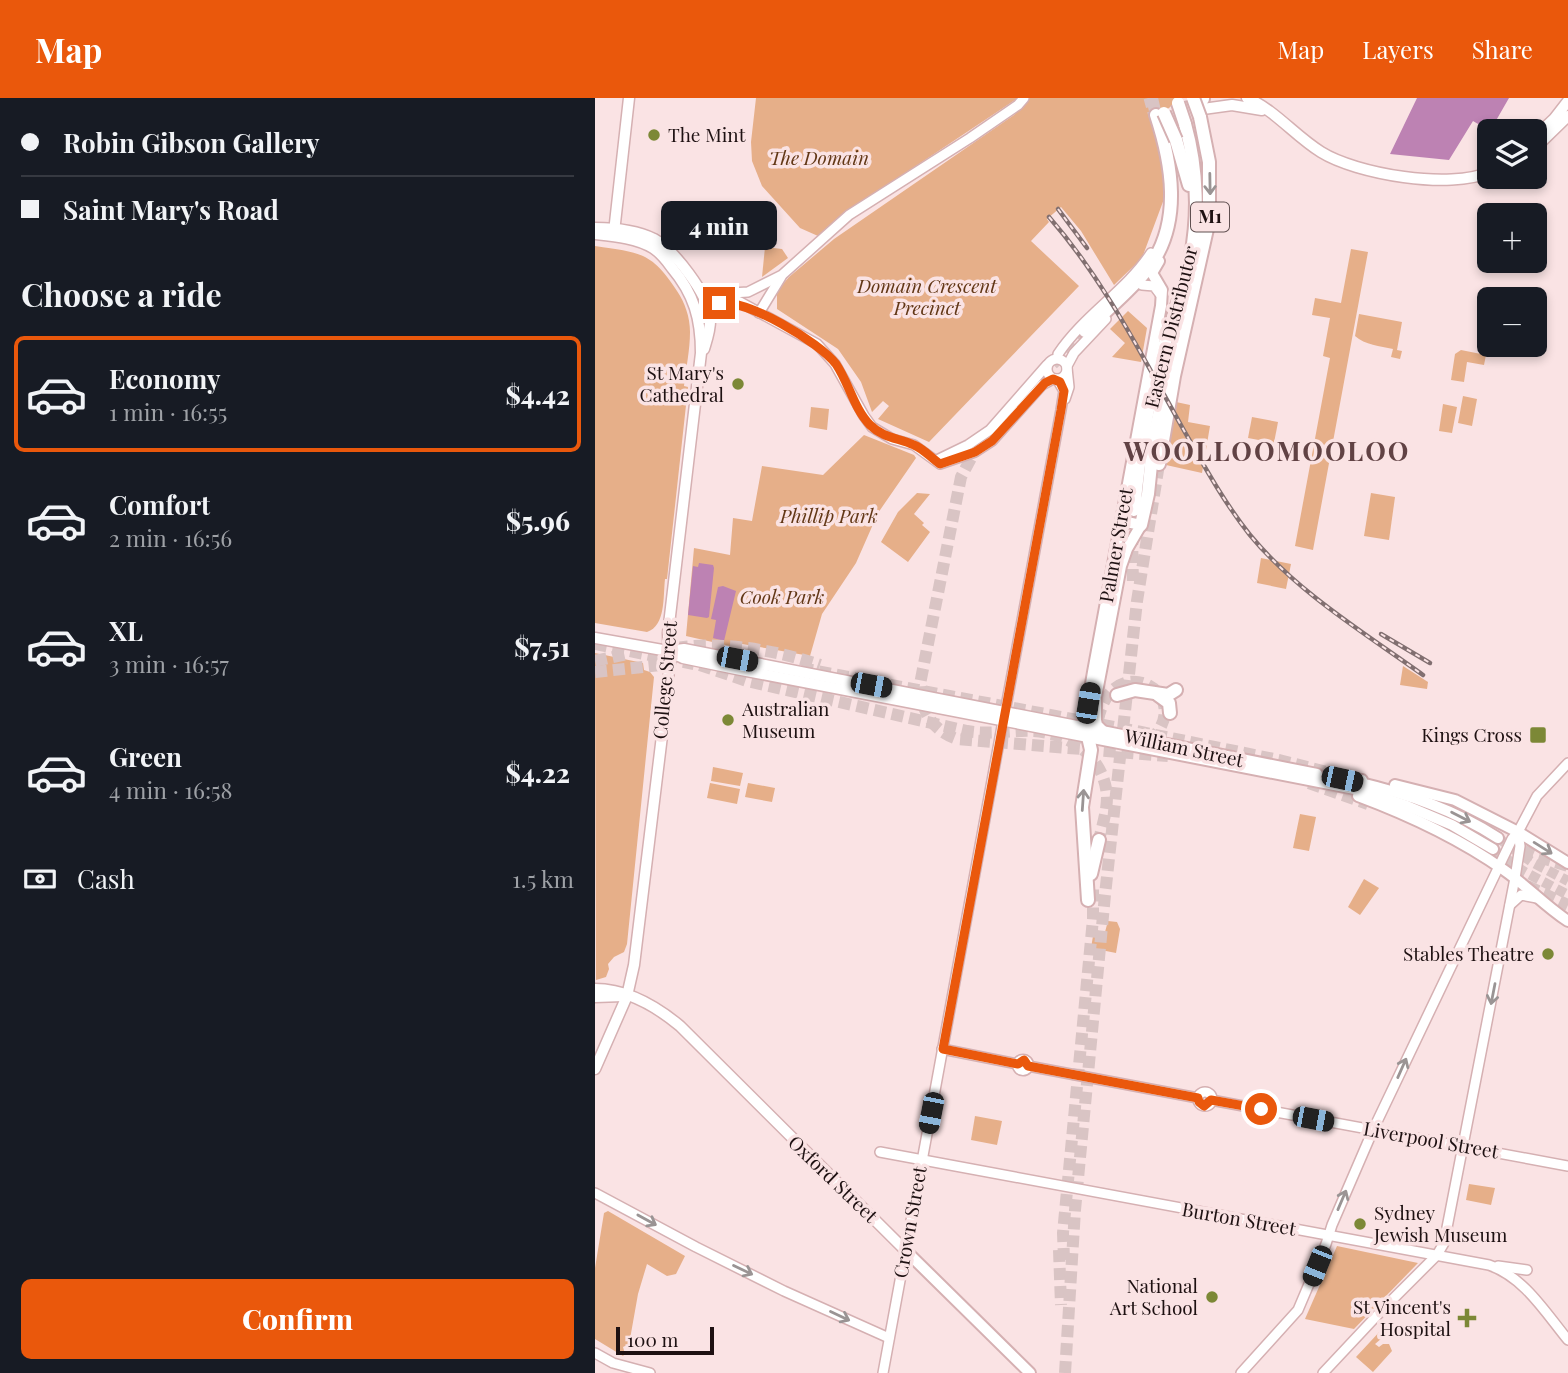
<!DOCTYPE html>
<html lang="en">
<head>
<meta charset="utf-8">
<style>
	:root { --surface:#171b24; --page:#242831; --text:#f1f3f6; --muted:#9ea1a6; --line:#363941; --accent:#ea580c }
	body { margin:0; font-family:"Playfair Display",serif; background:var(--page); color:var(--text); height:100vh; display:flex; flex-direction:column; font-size:26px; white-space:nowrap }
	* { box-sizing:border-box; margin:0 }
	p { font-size:23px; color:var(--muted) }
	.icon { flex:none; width:38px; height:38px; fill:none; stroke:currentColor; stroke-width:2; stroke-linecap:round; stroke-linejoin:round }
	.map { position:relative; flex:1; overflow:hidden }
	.side { display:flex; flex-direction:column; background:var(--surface); width:595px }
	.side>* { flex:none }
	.banner { display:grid; align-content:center; height:154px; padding:0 21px; background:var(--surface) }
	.fabs { position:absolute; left:882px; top:21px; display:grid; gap:14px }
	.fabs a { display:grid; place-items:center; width:70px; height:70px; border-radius:10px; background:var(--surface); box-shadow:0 4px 10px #0003; font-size:35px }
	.scale { position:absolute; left:21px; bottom:18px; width:98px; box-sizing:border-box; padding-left:7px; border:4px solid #1e1112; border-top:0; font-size:19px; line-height:24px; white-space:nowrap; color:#1e1112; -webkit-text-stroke:5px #fae3e4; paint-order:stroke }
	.end { position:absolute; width:32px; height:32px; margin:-16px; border:9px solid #ea580c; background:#fff; box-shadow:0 0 0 4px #fff }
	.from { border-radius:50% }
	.bubble { position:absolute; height:49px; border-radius:10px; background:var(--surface); box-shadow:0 4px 10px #0003; font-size:23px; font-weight:800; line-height:49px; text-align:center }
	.car { position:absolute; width:21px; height:42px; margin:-21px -10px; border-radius:9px; box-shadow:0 0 5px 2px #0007; background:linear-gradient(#222 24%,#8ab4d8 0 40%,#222 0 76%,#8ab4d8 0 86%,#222 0) }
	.banner b { display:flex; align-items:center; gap:24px; height:66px; font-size:26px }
	.banner b+b { border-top:2px solid var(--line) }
	.banner i { width:18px; height:18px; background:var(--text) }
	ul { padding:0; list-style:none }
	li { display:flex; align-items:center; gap:21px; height:116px; margin:0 14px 10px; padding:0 7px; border:4px solid transparent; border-radius:10px }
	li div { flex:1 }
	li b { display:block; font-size:26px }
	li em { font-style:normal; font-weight:800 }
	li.active { border-color:var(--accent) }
	li>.icon { width:63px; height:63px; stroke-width:1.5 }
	h2 { padding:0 21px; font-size:32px; line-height:84px }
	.pay { display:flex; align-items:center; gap:18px; height:77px; padding:0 21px; font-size:26px }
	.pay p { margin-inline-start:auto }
	.cta { display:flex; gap:14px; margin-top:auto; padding:14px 21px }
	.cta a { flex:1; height:80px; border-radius:10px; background:var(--accent); color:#fff; font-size:28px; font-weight:800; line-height:80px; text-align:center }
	header { display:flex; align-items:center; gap:42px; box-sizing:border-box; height:98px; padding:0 35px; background:var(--accent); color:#fff }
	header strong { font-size:33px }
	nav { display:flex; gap:38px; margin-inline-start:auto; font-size:24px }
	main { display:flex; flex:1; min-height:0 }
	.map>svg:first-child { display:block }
</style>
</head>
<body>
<header>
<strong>Map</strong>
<nav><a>Map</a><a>Layers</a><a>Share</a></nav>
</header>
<main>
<section class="side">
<div class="banner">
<b><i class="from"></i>Robin Gibson Gallery</b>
<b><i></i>Saint Mary's Road</b>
</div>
<h2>Choose a ride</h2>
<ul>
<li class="active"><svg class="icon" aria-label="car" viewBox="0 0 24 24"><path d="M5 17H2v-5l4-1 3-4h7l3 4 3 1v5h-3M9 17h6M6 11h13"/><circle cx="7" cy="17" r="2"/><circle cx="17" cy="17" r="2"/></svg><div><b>Economy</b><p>1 min · 16:55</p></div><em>$4.42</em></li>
<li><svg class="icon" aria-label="car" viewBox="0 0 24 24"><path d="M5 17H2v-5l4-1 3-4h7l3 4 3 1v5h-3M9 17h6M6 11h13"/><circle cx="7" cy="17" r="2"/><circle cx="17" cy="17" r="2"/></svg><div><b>Comfort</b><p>2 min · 16:56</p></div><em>$5.96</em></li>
<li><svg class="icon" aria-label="car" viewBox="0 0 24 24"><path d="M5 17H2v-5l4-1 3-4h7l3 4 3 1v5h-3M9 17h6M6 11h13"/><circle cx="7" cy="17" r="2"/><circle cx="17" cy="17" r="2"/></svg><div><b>XL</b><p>3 min · 16:57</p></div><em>$7.51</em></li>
<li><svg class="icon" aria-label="car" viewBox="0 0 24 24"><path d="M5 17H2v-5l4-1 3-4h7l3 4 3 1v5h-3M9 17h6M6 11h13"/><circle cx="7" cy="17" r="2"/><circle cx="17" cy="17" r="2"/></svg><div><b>Green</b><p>4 min · 16:58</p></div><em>$4.22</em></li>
</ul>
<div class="pay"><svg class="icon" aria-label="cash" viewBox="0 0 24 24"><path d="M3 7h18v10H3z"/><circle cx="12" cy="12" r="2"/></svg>Cash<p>1.5 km</p></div>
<div class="cta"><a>Confirm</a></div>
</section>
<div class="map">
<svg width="973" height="1275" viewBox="0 0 973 1275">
	<rect width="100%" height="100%" fill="#fae3e4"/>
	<g fill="#e6af89">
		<path d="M161,0H423L264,106L223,138L205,130L167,88L157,63L156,44Z"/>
		<path d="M435,0H584L574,10L556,19L553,16L564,45L569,76V101L547,160L519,187L486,133L466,109L452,121L454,124L436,143L484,188L334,344L283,321L294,308L288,303L277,314L266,284L243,251L182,211V193L194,179L239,141L419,17Z"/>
		<path d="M0,148C45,155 56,153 82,193C90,205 95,219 95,234C95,252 91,270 89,288L93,289L72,481H70C68,498 71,528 52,534L0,525Z"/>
		<path d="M170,149L187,151L193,160L167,179Z"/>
		<path d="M756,151L773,154L718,452L700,448L735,260L728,258L735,220L717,217L720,200L746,205Z"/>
		<path d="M533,213L552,230L546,264L517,259L530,245L515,231Z"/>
		<path d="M764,216L807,224L802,252L807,253L805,261L796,259L798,251C785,248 770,247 760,238Z"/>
		<path d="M866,252L891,257L889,267L872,264L869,284L856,282L860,256Z"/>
		<path d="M868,298L882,301L877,328L863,325Z"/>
		<path d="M581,304L595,307L593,324L615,328L607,375L571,367Z"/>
		<path d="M848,306L862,309L857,335L844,333Z"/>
		<path d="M216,309L234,311L232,332L214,329Z"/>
		<path d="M657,319L683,324L679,345L653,340Z"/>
		<path d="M269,337L319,357L321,360L283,415L261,465L227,516L215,558L136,544L135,548L91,538L99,450L135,457L138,420L157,423L167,368L228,377Z"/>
		<path d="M322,395L335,396L319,416L329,425L327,427L335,434L313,464L286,444L303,414Z"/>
		<path d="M776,395L800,399L794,442L769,438Z"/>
		<path d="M666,460L696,466L691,491L662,485Z"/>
		<path d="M0,555L48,565L49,572L55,574L59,579L32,846L29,854L19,859L13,866L14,871L11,879L1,882Z"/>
		<path d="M808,568L833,584L832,591L805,587Z"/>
		<path d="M118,669L148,675L145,688L116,683Z"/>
		<path d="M115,685L145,691L142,706L112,700Z"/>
		<path d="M153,685L180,690L177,704L150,699Z"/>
		<path d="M705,716L721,719L714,753L698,750Z"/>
		<path d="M769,781L784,790L765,817L753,809Z"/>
		<path d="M513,823L522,824L525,831L521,855L496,850L499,832L510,834Z"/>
		<path d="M380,1018L407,1023L402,1047L376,1042Z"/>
		<path d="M874,1086L900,1090L896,1107L871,1102Z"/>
		<path d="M13,1113L90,1158L81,1176L72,1178L52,1166L43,1196L35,1241L34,1246L28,1249L30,1256L28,1258L0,1241V1170L9,1115Z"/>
		<path d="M742,1148L823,1165L759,1231L710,1221Z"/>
		<path d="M788,1230L795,1240H787L780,1246L784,1249L788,1246H794L797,1253L778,1274L761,1259Z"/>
	</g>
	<g fill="#bd82b3">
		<path d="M822,0H914L895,33L878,23L854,62L795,56Z"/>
		<path d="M104,465L118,467L119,470L114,519L112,520L93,517L98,468L103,469Z"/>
		<path d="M128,488L141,493L129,543L118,540L121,522L116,521L123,489Z"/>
	</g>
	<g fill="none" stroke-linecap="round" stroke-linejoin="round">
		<path stroke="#d9c4c4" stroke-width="9" stroke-dasharray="9 4.5" stroke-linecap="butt" d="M553,0L558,18"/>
		<path stroke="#d9c4c4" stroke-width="10" stroke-dasharray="10 5" stroke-linecap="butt" d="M576,35L586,20L608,11"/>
		<g stroke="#d9c4c4" stroke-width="10" stroke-dasharray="10 5" stroke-linecap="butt">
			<path d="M903,740L937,764L973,783"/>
			<path d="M898,751L928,773L973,797"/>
		</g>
		<g stroke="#d9c4c4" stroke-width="12" stroke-dasharray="12 6" stroke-linecap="butt">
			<path d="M557,0L561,17"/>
			<path d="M445,279L490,233"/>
			<path d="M397,332L383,347L366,379L325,586C326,612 336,632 362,641L573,658"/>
			<path d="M537,435L538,487"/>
			<path d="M0,546L99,566"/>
			<path d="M81,550C128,543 181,552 225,567"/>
			<path d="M0,563L32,556"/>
			<path d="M105,567L152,583L372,633C395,637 416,632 438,633C475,635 510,659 512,699C512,713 507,729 504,742"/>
			<path d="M206,570L546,634L684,662L744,677"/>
			<path d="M0,574L76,566"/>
			<path d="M503,622C517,550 600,593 558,640"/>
			<path d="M714,685L773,706"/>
			<path d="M894,738L938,757L973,768"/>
			<path d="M932,788L973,807"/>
			<path d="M464,1152L466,1207"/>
			<path d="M469,1162L468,1135L498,821V789"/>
			<path d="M470,1275L480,1112L510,797L542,503L564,366"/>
		</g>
		<defs>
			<g id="tertiary">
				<path d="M547,187L559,188L565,196"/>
				<path d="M123,196L145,204L222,246L240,266L269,318L277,329L297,341L319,347L345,366L380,354L397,343L447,287L458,281"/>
				<path d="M109,199L120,196L153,194L187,177L254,117L375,40L423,7L429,0"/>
				<path d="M113,209L128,204L140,206"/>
				<path d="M164,215L186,179"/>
				<path d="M463,256C489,217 531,193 556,155"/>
				<circle cx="462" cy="271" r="10"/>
				<path d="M472,268L479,255L511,221"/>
				<path d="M470,301L474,289L472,270"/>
				<path d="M342,362L373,347L395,332L452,267"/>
				<path d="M410,614L466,312L469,293L462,281"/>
				<path d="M915,807L926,797L942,800"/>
				<path d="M347,951L423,966"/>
				<circle cx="428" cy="967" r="5.5"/>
				<path d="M433,968L603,1000"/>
				<circle cx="610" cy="1001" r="7"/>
				<path d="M616,1002L973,1068"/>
				<path d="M285,1054L894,1167C929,1179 950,1214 973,1242"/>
				<path d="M0,1095L101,1149L189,1193L294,1240"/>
				<path d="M903,1168L932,1172"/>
				<path d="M0,1255L18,1265L55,1275"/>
				<path d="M288,1275L408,623"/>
				<path d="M646,1275L703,1212L731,1146L737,1127L778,1032L917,741L923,734L942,698L973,665"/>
				<path d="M728,1275L789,1210L842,1157L849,1145L920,780L925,748L923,734"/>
			</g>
			<g id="secondary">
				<path d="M652,0C680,12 700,38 726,54C761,76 856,92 894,74"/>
				<path d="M608,11L637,7L667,12"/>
				<path d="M940,39L959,21L973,3"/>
				<path d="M940,50L973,18"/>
				<path d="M0,130C20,130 41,132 59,141C79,152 113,196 115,219C116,230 112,241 109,251"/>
				<path d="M19,134L34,0"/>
				<path d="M0,136C19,138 42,140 58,150C66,155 72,163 77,170C99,196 106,221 106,255L73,535L74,571L71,605L39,867L32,898L0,971"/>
				<path d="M0,540L73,553L88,560L141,571L493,639"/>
				<path d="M73,553L89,551L492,630"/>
				<path d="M0,891C32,891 61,908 85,928L310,1152"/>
				<path d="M0,899L28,898"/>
			</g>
			<g id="primary">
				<path d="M564,163L557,175L567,192L566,208L498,574L492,609L493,639L765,692L812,708L857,727L898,751"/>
				<path d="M492,630L722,676"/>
				<path d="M508,633L502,627L501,622V599L526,468L532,451L546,427L527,423"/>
				<path d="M732,678L767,682"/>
				<path d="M762,684C813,696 860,712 903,740"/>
				<path d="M800,687L860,702L923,734L973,765"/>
				<path d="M763,698C814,717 865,741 909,772C932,788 950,808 973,823"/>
				<path d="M310,1152L435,1275"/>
			</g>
			<g id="motorway">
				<path d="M608,1V0"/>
				<path d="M581,42L594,87"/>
				<path d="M490,233C511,212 537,192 555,168C587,123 577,66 561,17"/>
				<path d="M564,366L579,278L614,122V64L605,19"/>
				<path d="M539,412C544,357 553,298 570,245C577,219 588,195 594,168C604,122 603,72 590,26"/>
				<path d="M546,427L553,396L559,338L569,296"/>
				<path d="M522,597L540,592L573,597L581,592"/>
				<path d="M563,597L574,605L575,615"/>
				<path d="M493,639L496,652L487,709L493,802"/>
				<path d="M496,776L504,742"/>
			</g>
		</defs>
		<use href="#tertiary" stroke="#d5b0b2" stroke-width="12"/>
		<use href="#secondary" stroke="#d5b0b2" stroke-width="13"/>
		<use href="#primary" stroke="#d5b0b2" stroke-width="14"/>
		<use href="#motorway" stroke="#d5b0b2" stroke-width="16"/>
		<use href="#tertiary" stroke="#fff" stroke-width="9"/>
		<use href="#secondary" stroke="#fff" stroke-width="10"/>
		<use href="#primary" stroke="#fff" stroke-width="10"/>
		<use href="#motorway" stroke="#fff" stroke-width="12"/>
		<defs>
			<g id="rail">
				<path d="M463,111L492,150"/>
				<path d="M454,119C509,182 546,256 587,329C608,366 628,403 655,437C702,494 768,534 828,577"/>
				<path d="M786,536L835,565"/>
			</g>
		</defs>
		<use href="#rail" stroke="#816f70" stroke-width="4.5"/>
		<use href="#rail" stroke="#fae3e4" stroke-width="2" stroke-dasharray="5" stroke-linecap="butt"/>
		<defs>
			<g id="motorway-bridge">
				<path d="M598,0L605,19"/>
				<path d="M583,5L590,26"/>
				<path d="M569,15L581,42"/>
			</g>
		</defs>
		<use href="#motorway-bridge" stroke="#d5b0b2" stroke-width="16" stroke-linecap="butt"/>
		<use href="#motorway-bridge" stroke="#fff" stroke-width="12"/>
	</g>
	<defs><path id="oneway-shaft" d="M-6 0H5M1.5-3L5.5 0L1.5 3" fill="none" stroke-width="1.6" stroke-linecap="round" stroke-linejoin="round" transform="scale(1.75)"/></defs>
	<g stroke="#9a9494">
		<use href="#oneway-shaft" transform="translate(615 86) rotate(89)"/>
		<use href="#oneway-shaft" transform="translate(488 702) rotate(-86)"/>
		<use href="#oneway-shaft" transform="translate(866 719) rotate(27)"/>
		<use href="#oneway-shaft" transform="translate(948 750) rotate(32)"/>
		<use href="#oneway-shaft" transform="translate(898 896) rotate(101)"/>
		<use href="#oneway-shaft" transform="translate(807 970) rotate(-66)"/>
		<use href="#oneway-shaft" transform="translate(747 1102) rotate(-67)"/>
		<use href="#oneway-shaft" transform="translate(52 1122) rotate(29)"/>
		<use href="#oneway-shaft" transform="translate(148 1172) rotate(26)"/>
		<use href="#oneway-shaft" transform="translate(245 1218) rotate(25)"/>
	</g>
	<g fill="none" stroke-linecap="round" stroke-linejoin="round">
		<path stroke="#ea580c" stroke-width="9" d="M124,205C152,201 224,244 241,266C254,285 259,311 275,327C288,340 304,340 319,347C329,351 336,360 345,366L380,354L397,343L450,285L458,281L465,284L469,293L466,312L348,951L423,966L429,962L433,968L603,1000L604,1004L609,1008L616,1002L666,1011"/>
	</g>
	<g fill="#7c8836" stroke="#fae3e4" stroke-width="2.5">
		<circle cx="59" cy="37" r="7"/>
		<circle cx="143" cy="286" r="7"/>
		<circle cx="133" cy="622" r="7"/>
		<rect x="934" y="628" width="18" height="18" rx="3.5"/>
		<circle cx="953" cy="856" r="7"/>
		<circle cx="765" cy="1126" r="7"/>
		<circle cx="617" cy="1199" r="7"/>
		<path d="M868.5 1209.5h7v7h7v7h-7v7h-7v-7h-7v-7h7z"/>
	</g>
	<g text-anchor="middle" stroke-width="7" stroke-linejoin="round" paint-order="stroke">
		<rect fill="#fae3e4" stroke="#605051" stroke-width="2" x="596" y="104.5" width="38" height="29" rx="5"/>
		<g font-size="18" font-weight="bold" fill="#1e1112">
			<text x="615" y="125">M1</text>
		</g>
		<g font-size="19" fill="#1e1112" stroke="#fae3e4" text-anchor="end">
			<text x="73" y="44" text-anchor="start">The Mint</text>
			<text x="129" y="282">St Mary's<tspan x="129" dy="22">Cathedral</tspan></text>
			<text x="147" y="618" text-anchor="start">Australian<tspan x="147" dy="22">Museum</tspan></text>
			<text x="927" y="644">Kings Cross</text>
			<text x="939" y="863">Stables Theatre</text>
			<text x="779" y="1122" text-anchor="start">Sydney<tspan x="779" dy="22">Jewish Museum</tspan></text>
			<text x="603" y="1195">National<tspan x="603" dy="22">Art School</tspan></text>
			<text x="856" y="1216">St Vincent's<tspan x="856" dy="22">Hospital</tspan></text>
		</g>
		<g font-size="19" font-style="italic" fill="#623716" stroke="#fae3e4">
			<text x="224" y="67">The Domain</text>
			<text x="332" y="195">Domain Crescent<tspan x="332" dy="22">Precinct</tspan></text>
			<text x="234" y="425">Phillip Park</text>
			<text x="187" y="506">Cook Park</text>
		</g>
		<g font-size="19" fill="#1e1112" stroke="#fae3e4">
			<text transform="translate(576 229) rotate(-76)" y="7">Eastern Distributor</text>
			<text transform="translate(521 447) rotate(-80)" y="7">Palmer Street</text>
			<text transform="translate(70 582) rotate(-85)" y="7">College Street</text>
			<text transform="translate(589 650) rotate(12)" y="7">William Street</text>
			<text transform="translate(836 1042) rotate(10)" y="7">Liverpool Street</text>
			<text transform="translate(238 1081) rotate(44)" y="7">Oxford Street</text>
			<text transform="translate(644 1121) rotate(10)" y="7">Burton Street</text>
			<text transform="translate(315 1124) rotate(-80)" y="7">Crown Street</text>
		</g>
		<g font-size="26" font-weight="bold" letter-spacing="2" fill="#614244" stroke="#fae3e4">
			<text x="672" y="363">WOOLLOOMOOLOO</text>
		</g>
	</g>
</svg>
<div class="fabs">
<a><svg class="icon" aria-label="layers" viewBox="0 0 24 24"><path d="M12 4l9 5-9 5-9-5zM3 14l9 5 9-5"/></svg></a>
<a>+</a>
<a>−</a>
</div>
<div class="scale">100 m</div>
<i class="end from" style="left:666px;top:1011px"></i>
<i class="end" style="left:124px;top:205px"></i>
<div class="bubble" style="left:66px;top:103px;width:116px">4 min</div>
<i class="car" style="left:142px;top:561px;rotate:101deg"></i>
<i class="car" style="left:276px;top:587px;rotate:101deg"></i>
<i class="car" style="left:493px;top:605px;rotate:9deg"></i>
<i class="car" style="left:747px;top:681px;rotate:102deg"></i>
<i class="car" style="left:336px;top:1015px;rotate:191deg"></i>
<i class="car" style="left:718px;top:1021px;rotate:101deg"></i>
<i class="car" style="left:722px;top:1168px;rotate:202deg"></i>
</div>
</main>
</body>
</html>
